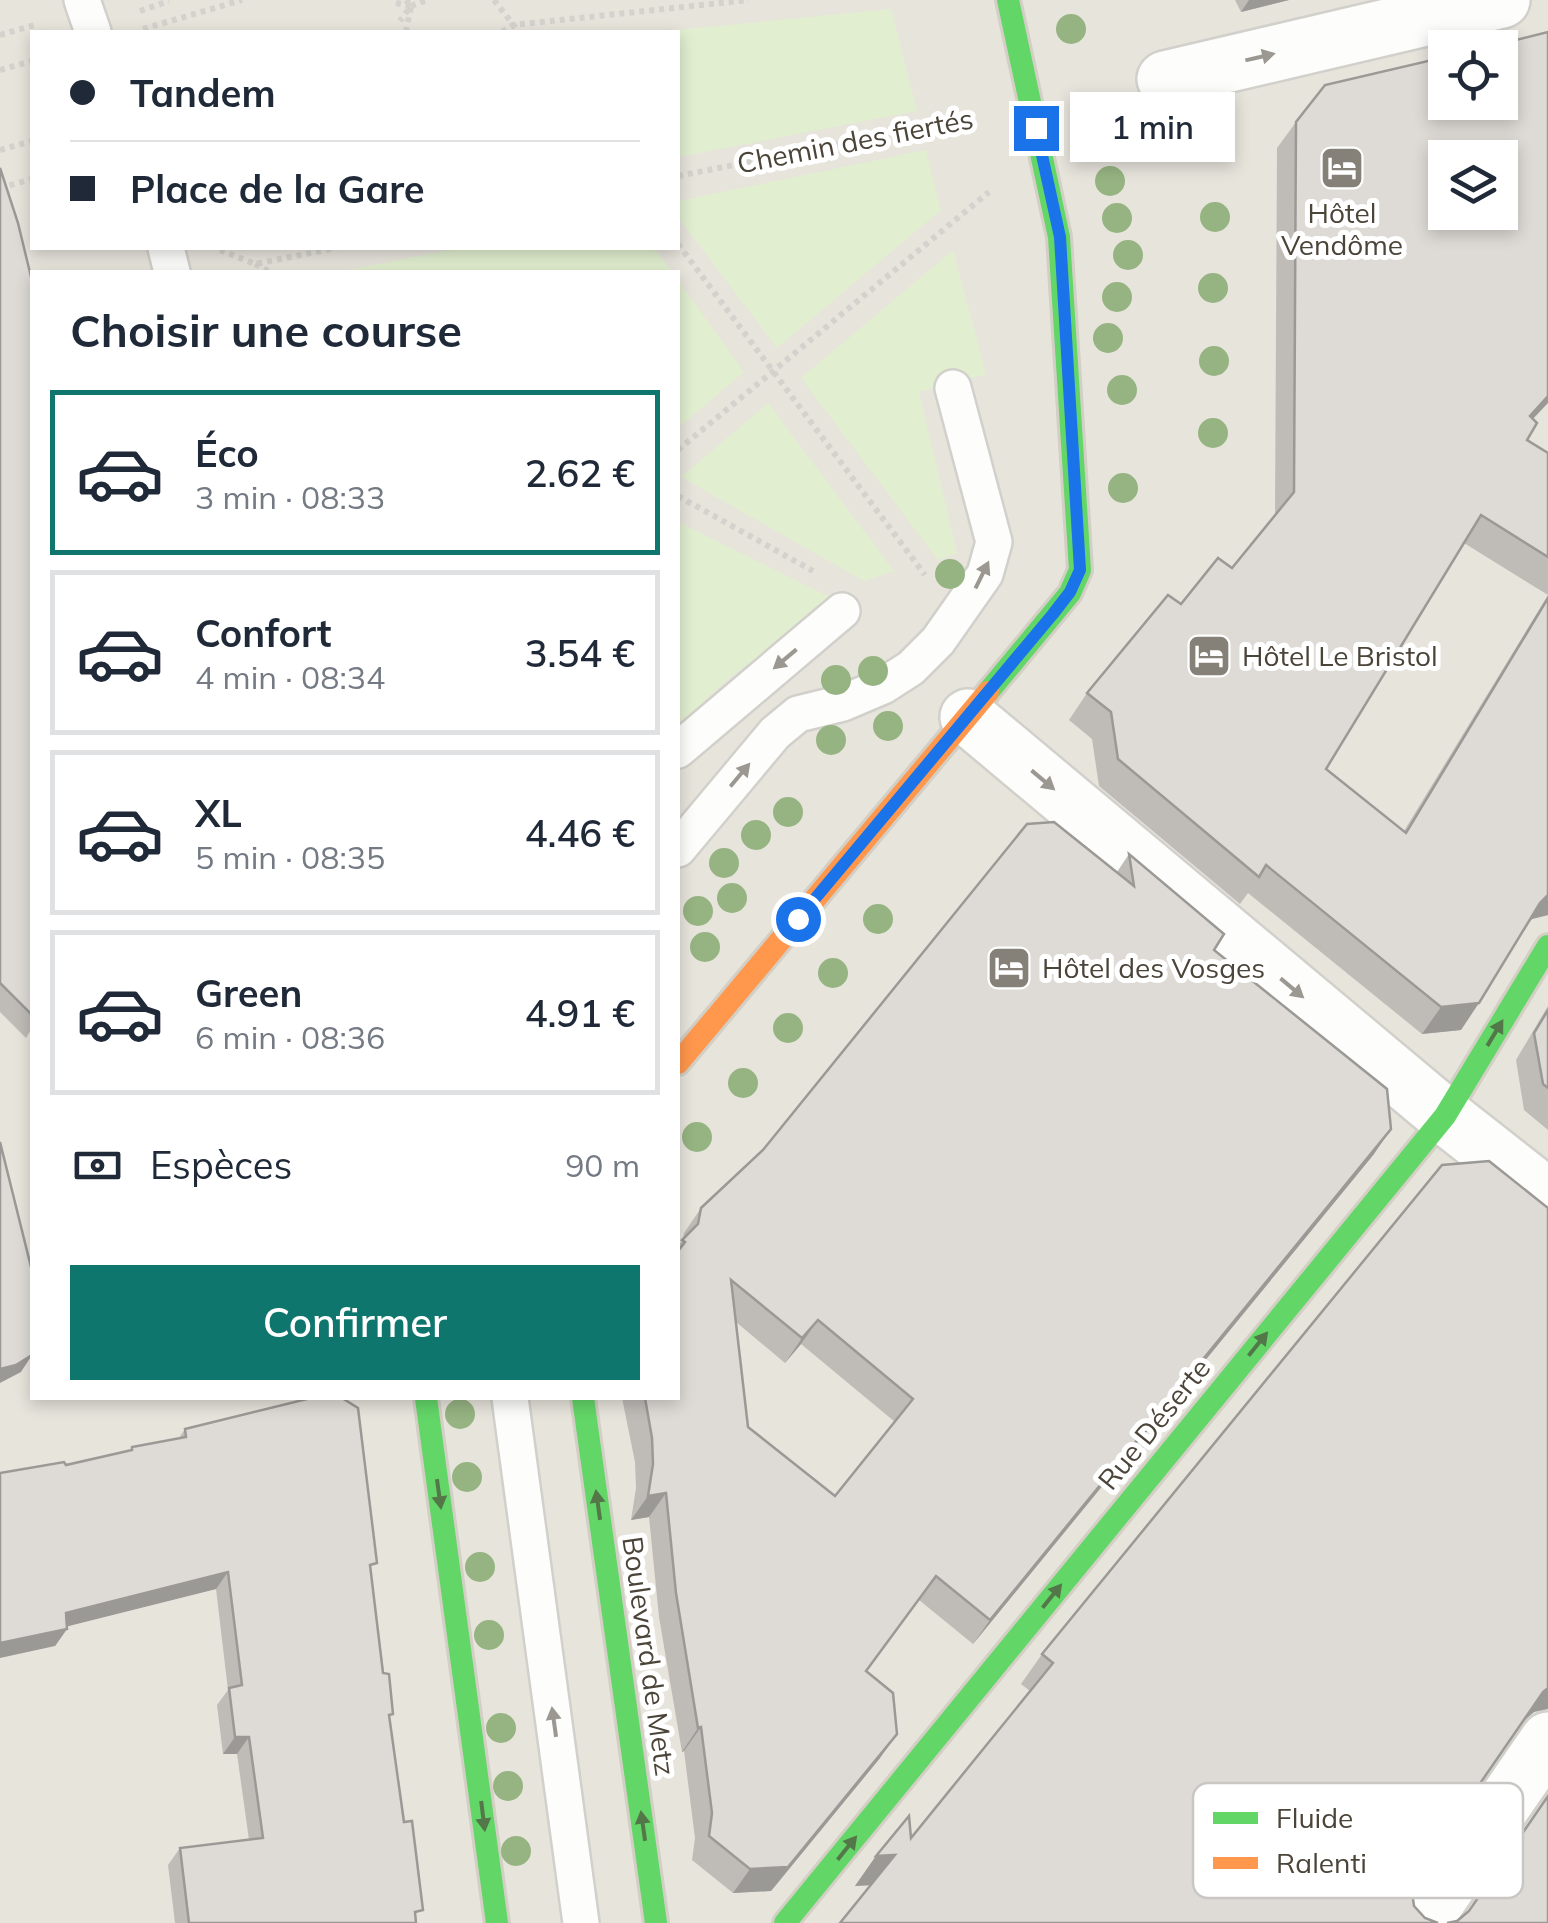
<!DOCTYPE html>
<html lang="fr">
<head>
<meta charset="utf-8">
<style>
	:root { --surface:#fff; --page:#f2f2f3; --text:#1f2937; --muted:#747a83; --line:#e0e1e3; --accent:#0f766e }
	body { margin:0; font-family:Mulish,sans-serif; background:var(--page); color:var(--text); height:100vh; display:flex; flex-direction:column; font-size:38px; white-space:nowrap }
	* { box-sizing:border-box; margin:0 }
	p { font-size:32px; color:var(--muted) }
	.icon { flex:none; width:55px; height:55px; fill:none; stroke:currentColor; stroke-width:2; stroke-linecap:round; stroke-linejoin:round }
	.map { position:relative; flex:1; overflow:hidden }
	.drawer { position:absolute; left:30px; top:270px; width:650px; height:1130px; display:flex; flex-direction:column; background:var(--surface); border-radius:0px; box-shadow:0 5px 15px #0003 }
	.drawer>* { flex:none }
	.banner { position:absolute; left:30px; top:30px; width:650px; height:220px; border-radius:0px; box-shadow:0 5px 15px #0003; display:grid; align-content:center; height:220px; padding:0 40px; background:var(--surface) }
	.tools { position:absolute; left:1428px; top:30px; display:grid; gap:20px }
	.tools a { display:grid; place-items:center; width:90px; height:90px; border-radius:0px; background:var(--surface); box-shadow:0 5px 15px #0003; font-size:50px }
	.end { position:absolute; width:45px; height:45px; margin:-22px; border:12px solid #1a73e8; background:#fff; box-shadow:0 0 0 5px #fff }
	.from { border-radius:50% }
	.bubble { position:absolute; height:70px; border-radius:0px; background:var(--surface); box-shadow:0 5px 15px #0003; font-size:32px; font-weight:600; line-height:70px; text-align:center }
	.banner b { display:flex; align-items:center; gap:35px; height:95px; font-size:38px }
	.banner b+b { border-top:2px solid var(--line) }
	.banner i { width:25px; height:25px; background:var(--text) }
	ul { padding:0; list-style:none }
	li { display:flex; align-items:center; gap:30px; height:165px; margin:0 20px 15px; padding:0 20px; border:5px solid var(--line); border-radius:0px }
	li div { flex:1 }
	li b { display:block; font-size:38px }
	li em { font-style:normal; font-weight:600 }
	li.active { border-color:var(--accent) }
	li>.icon { width:90px; height:90px; stroke-width:1.5 }
	h2 { padding:0 40px; font-size:45px; line-height:120px }
	.pay { display:flex; align-items:center; gap:25px; height:110px; padding:0 40px; font-size:38px }
	.pay p { margin-inline-start:auto }
	.primary-button { display:flex; gap:20px; margin-top:auto; padding:20px 40px }
	.primary-button a { flex:1; height:115px; border-radius:0px; background:var(--accent); color:#fff; font-size:40px; font-weight:600; line-height:115px; text-align:center }
	.map>svg:first-child { display:block }
</style>
</head>
<body>
<div class="map">
<svg width="1548" height="1923" viewBox="0 0 1548 1923">
	<rect width="100%" height="100%" fill="#f4f2ee"/>
	<path fill="#e7e4dc" fill-rule="evenodd" d="M0,0H1548V1923H0ZM32,32H678V248H32ZM1445,48H1500V102H1445ZM1445,158H1500V212H1445ZM32,272H678V1398H32Z"/>
	<g fill="#e1eecf">
		<path d="M891,9L917,111L678,157V32H655Z"/>
		<path d="M926,150L941,210L777,348L678,217V201Z"/>
		<path d="M461,248H653L672,272H337Z"/>
		<path d="M953,250L986,374L919,392L957,553L938,560L801,378Z"/>
		<path d="M678,280L744,372L678,428Z"/>
		<path d="M768,403L894,571L864,581L681,477Z"/>
		<path d="M678,522L834,599L728,679L678,725Z"/>
	</g>
	<g fill="none" stroke-linecap="round" stroke-linejoin="round">
		<defs>
			<g id="lane">
				<path d="M82,0L93,32"/>
				<path d="M166,248L172,272"/>
				<path d="M678,750L842,611"/>
				<path d="M678,849L775,733L798,714L843,703L883,686L911,668L938,641L985,574L994,542L953,388"/>
				<path d="M510,1398L581,1923"/>
			</g>
			<g id="street">
				<path d="M1165,79L1502,0"/>
				<path d="M968,717L1445,1116L1548,1197"/>
				<path d="M1422,1923L1548,1740"/>
			</g>
			<g id="fast">
				<path d="M988,692L1070,593L1080,570L1059,237L1008,0"/>
				<path d="M426,1398L497,1923"/>
				<path d="M583,1398L656,1923"/>
				<path d="M785,1923L1445,1116L1548,946"/>
			</g>
			<path id="slow" d="M678,1063L988,692"/>
		</defs>
		<use href="#lane" stroke="#d2d0cb" stroke-width="40"/>
		<use href="#street" stroke="#d2d0cb" stroke-width="60"/>
		<use href="#fast" stroke="#d3cfc5" stroke-width="28"/>
		<use href="#slow" stroke="#d3cfc5" stroke-width="28"/>
		<g stroke="#d3d2cc" stroke-width="6" stroke-dasharray="5 5" stroke-linecap="butt">
			<path d="M494,0L519,32"/>
			<path d="M396,3L411,6L400,21"/>
			<path d="M411,6L427,0"/>
			<path d="M140,11L169,1"/>
			<path d="M143,29L242,0"/>
			<path d="M406,32L411,6L406,0"/>
			<path d="M502,32L513,25L749,0"/>
			<path d="M0,35L38,24"/>
			<path d="M0,70L32,61"/>
			<path d="M0,150L32,141"/>
			<path d="M678,176L972,118"/>
			<path d="M0,188L32,179"/>
			<path d="M678,244L925,575"/>
			<path d="M220,250L255,264L336,248"/>
			<path d="M255,264L270,272"/>
			<path d="M678,450L989,192"/>
			<path d="M678,496L813,571"/>
		</g>
		<use href="#lane" stroke="#fdfdfc" stroke-width="35"/>
		<use href="#street" stroke="#fdfdfc" stroke-width="55"/>
		<use href="#fast" stroke="#63d668" stroke-width="22"/>
		<use href="#slow" stroke="#ff974d" stroke-width="22"/>
	</g>
	<g fill="#96b382">
		<circle cx="1071" cy="29" r="15"/>
		<circle cx="1215" cy="145" r="15"/>
		<circle cx="1110" cy="181" r="15"/>
		<circle cx="1215" cy="217" r="15"/>
		<circle cx="1117" cy="218" r="15"/>
		<circle cx="1128" cy="255" r="15"/>
		<circle cx="1213" cy="288" r="15"/>
		<circle cx="1117" cy="297" r="15"/>
		<circle cx="1108" cy="338" r="15"/>
		<circle cx="1214" cy="361" r="15"/>
		<circle cx="1122" cy="390" r="15"/>
		<circle cx="1213" cy="433" r="15"/>
		<circle cx="1123" cy="488" r="15"/>
		<circle cx="950" cy="574" r="15"/>
		<circle cx="873" cy="671" r="15"/>
		<circle cx="836" cy="680" r="15"/>
		<circle cx="888" cy="726" r="15"/>
		<circle cx="831" cy="740" r="15"/>
		<circle cx="788" cy="812" r="15"/>
		<circle cx="756" cy="835" r="15"/>
		<circle cx="724" cy="863" r="15"/>
		<circle cx="732" cy="898" r="15"/>
		<circle cx="698" cy="911" r="15"/>
		<circle cx="878" cy="919" r="15"/>
		<circle cx="705" cy="947" r="15"/>
		<circle cx="833" cy="973" r="15"/>
		<circle cx="788" cy="1028" r="15"/>
		<circle cx="743" cy="1083" r="15"/>
		<circle cx="697" cy="1137" r="15"/>
		<circle cx="460" cy="1414" r="15"/>
		<circle cx="467" cy="1477" r="15"/>
		<circle cx="480" cy="1567" r="15"/>
		<circle cx="489" cy="1635" r="15"/>
		<circle cx="501" cy="1728" r="15"/>
		<circle cx="508" cy="1786" r="15"/>
		<circle cx="516" cy="1851" r="15"/>
	</g>
	<g fill="#bfbcb8" fill-rule="evenodd">
		<path d="M1235,0H1289L1241,12Z"/>
		<path d="M1296,122L1533,419L1527,440L1548,453V915L1532,919L1527,924L1461,1030L1422,1034L1248,893L1240,904L1099,786L1092,739L1069,720L1087,693L1181,604L1232,568L1275,515L1277,148ZM1464,543L1548,595L1404,831L1326,769Z"/>
		<path d="M0,168L32,281V1028L26,1038L0,1012Z"/>
		<path d="M1129,854L1214,950L1374,1154L973,1644L919,1600L866,1672L880,1758L771,1891L733,1893L692,1860L695,1838L684,1751L682,1752L659,1617L649,1517L631,1520L636,1488L635,1462L622,1398H678V1246L683,1239L684,1233L701,1208L1117,872ZM736,1322L785,1363L801,1344L895,1422L835,1496L748,1427Z"/>
		<path d="M1548,1006V1130L1524,1110L1516,1060Z"/>
		<path d="M185,1429L371,1571L416,1923H175L168,1865L180,1848L249,1840L237,1754H223L217,1705L228,1690L216,1589L67,1626V1629L55,1646L66,1465L130,1451L132,1447L179,1438Z"/>
		<path d="M1042,1654L1534,1712L1523,1722L870,1885L855,1886L876,1856L911,1838L1030,1691L1021,1684Z"/>
	</g>
	<g fill="#9b9996">
		<path d="M1249,0H1289L1241,12Z"/>
		<path d="M1548,396V403L1511,442L1530,416Z"/>
		<path d="M1548,895V915L1532,919L1521,930L1540,903Z"/>
		<path d="M1479,1003L1461,1030L1422,1034L1441,1007Z"/>
		<path d="M1391,1129L1374,1154L973,1644L990,1620Z"/>
		<path d="M818,1320L801,1344L785,1363L802,1338Z"/>
		<path d="M32,1355L21,1372L0,1383V1369Z"/>
		<path d="M666,1493L649,1517L631,1520L648,1496Z"/>
		<path d="M228,1572L216,1589L53,1630L66,1613Z"/>
		<path d="M67,1629L55,1646L0,1658V1643Z"/>
		<path d="M1548,1688V1709L1534,1712L1522,1722L1543,1692Z"/>
		<path d="M701,1727L684,1751L682,1752L698,1728Z"/>
		<path d="M897,1734L880,1758L771,1891L733,1893L750,1869Z"/>
		<path d="M235,1737H249L237,1754H223Z"/>
		<path d="M895,1855L874,1885L855,1886L876,1856Z"/>
	</g>
	<g fill="#dedbd6" stroke="#9b9996" stroke-width="2.5" fill-rule="evenodd">
		<path d="M1548,32V396L1530,416L1537,423L1527,440L1548,453V557L1481,515L1326,769L1406,833L1548,598V895L1540,903L1479,1003L1441,1007L1266,865L1259,877L1118,759L1111,712L1087,693L1168,595L1181,604L1218,558L1232,568L1294,492L1296,122L1325,85L1445,57V102H1500V48H1484ZM1445,158H1500V212H1445Z"/>
		<path d="M0,168L18,223L32,281V1015L0,983Z"/>
		<path d="M1054,822L1134,886L1129,854L1224,934L1214,950L1387,1089L1391,1129L990,1620L936,1576L866,1671L893,1693L897,1734L788,1867L750,1869L709,1836L712,1813L701,1727L698,1728L676,1593L666,1493L648,1496L653,1464L652,1438L645,1398H678V1251L685,1242L682,1240L698,1224L701,1208L763,1150L1027,824ZM731,1280L802,1338L818,1320L913,1399L835,1496L748,1427Z"/>
		<path d="M1548,1010V1088L1543,1084L1534,1033Z"/>
		<path d="M0,1142L32,1271V1355L16,1365L0,1369Z"/>
		<path d="M1489,1161L1548,1208V1688L1543,1692L1417,1875L1412,1892L1414,1906L1425,1918L1438,1923H840L895,1855L876,1856L909,1816L911,1838L1053,1663L1042,1654L1442,1165Z"/>
		<path d="M311,1398H342L358,1408L377,1563L370,1565L383,1673L389,1674L393,1714L389,1715L404,1822L412,1821L423,1910L415,1912L416,1923H189L180,1848L263,1838L249,1737H235L229,1688L242,1685L228,1572L66,1613L67,1629L0,1643V1473L64,1462L66,1465L132,1450V1447L186,1437L185,1429Z"/>
		<path d="M1548,1796V1923H1447L1457,1921L1469,1911Z"/>
	</g>
	<defs><path id="oneway-solid" d="M-6-.8H1V-3.2L6.5 0L1 3.2V.8H-6Z" transform="scale(2.5)"/></defs>
	<g fill="#9b9791">
		<use href="#oneway-solid" transform="translate(1260 57) rotate(-13)"/>
		<use href="#oneway-solid" transform="translate(982 575) rotate(-64)"/>
		<use href="#oneway-solid" transform="translate(785 659) rotate(140)"/>
		<use href="#oneway-solid" transform="translate(740 775) rotate(-50)"/>
		<use href="#oneway-solid" transform="translate(1043 780) rotate(40)"/>
		<use href="#oneway-solid" transform="translate(1292 988) rotate(40)"/>
		<use href="#oneway-solid" transform="translate(554 1722) rotate(-98)"/>
	</g>
	<g fill="#537749">
		<use href="#oneway-solid" transform="translate(1495 1033) rotate(-59)"/>
		<use href="#oneway-solid" transform="translate(1258 1344) rotate(-51)"/>
		<use href="#oneway-solid" transform="translate(439 1494) rotate(82)"/>
		<use href="#oneway-solid" transform="translate(598 1505) rotate(-98)"/>
		<use href="#oneway-solid" transform="translate(1052 1596) rotate(-51)"/>
		<use href="#oneway-solid" transform="translate(483 1816) rotate(83)"/>
		<use href="#oneway-solid" transform="translate(643 1826) rotate(-98)"/>
		<use href="#oneway-solid" transform="translate(847 1848) rotate(-51)"/>
	</g>
	<g fill="none" stroke-linecap="round" stroke-linejoin="round">
		<path stroke="#1a73e8" stroke-width="12" d="M798,919L1053,614L1070,592L1080,570L1060,237L1036,128"/>
	</g>
	<defs>
		<symbol id="hotel-square" viewBox="-11 -11 22 22"><rect x="-9" y="-9" width="18" height="18" rx="4" fill="#868178" stroke="#fff"/><path d="M-6-4.5h1.5V1H6V5H4.5V3h-9V5H-6ZM-4 0a1.8 1.8 0 1 1 3.6 0ZM.5 0V-2.5h3Q6-2.5 6 0Z" fill="#fff"/></symbol>
	</defs>
	<g fill-rule="evenodd">
		<use href="#hotel-square" x="1317" y="143" width="50" height="50"/>
		<use href="#hotel-square" x="1184" y="631" width="50" height="50"/>
		<use href="#hotel-square" x="984" y="943" width="50" height="50"/>
	</g>
	<g text-anchor="middle" stroke-width="10" stroke-linejoin="round" paint-order="stroke">
		<g font-size="28" fill="#4b4439" stroke="#fff">
			<text transform="translate(855 141) rotate(-11)" y="10">Chemin des fiertés</text>
			<text transform="translate(1154 1424) rotate(-51)" y="10">Rue Déserte</text>
			<text transform="translate(649 1656) rotate(82)" y="10">Boulevard de Metz</text>
		</g>
		<g font-size="28" fill="#4b4439" stroke="#fff" text-anchor="start">
			<text x="1342" y="223" text-anchor="middle">Hôtel<tspan x="1342" dy="32">Vendôme</tspan></text>
			<text x="1242" y="666">Hôtel Le Bristol</text>
			<text x="1042" y="978">Hôtel des Vosges</text>
		</g>
	</g>
	<rect x="1193" y="1783" width="330" height="115" rx="15" fill="#fff" stroke="#c9c7c4" stroke-width="2.5"/>
	<rect x="1213" y="1812" width="45" height="12" fill="#63d668"/>
	<rect x="1213" y="1857" width="45" height="12" fill="#ff974d"/>
	<g font-size="28" fill="#4b4439">
		<text x="1276" y="1828">Fluide</text>
		<text x="1276" y="1873">Ralenti</text>
	</g>
</svg>
<div class="tools">
<a><svg class="icon" aria-label="locate" viewBox="0 0 24 24"><circle cx="12" cy="12" r="6"/><path d="M12 2v4M12 18v4M2 12h4M18 12h4"/></svg></a>
<a><svg class="icon" aria-label="layers" viewBox="0 0 24 24"><path d="M12 4l9 5-9 5-9-5zM3 14l9 5 9-5"/></svg></a>
</div>
<i class="end from" style="left:798px;top:919px"></i>
<i class="end" style="left:1036px;top:128px"></i>
<div class="bubble" style="left:1070px;top:92px;width:165px">1 min</div>
<div class="banner">
<b><i class="from"></i>Tandem</b>
<b><i></i>Place de la Gare</b>
</div>
<section class="drawer">
<h2>Choisir une course</h2>
<ul>
<li class="active"><svg class="icon" aria-label="car" viewBox="0 0 24 24"><path d="M5 17H2v-5l4-1 3-4h7l3 4 3 1v5h-3M9 17h6M6 11h13"/><circle cx="7" cy="17" r="2"/><circle cx="17" cy="17" r="2"/></svg><div><b>Éco</b><p>3 min · 08:33</p></div><em>2.62 €</em></li>
<li><svg class="icon" aria-label="car" viewBox="0 0 24 24"><path d="M5 17H2v-5l4-1 3-4h7l3 4 3 1v5h-3M9 17h6M6 11h13"/><circle cx="7" cy="17" r="2"/><circle cx="17" cy="17" r="2"/></svg><div><b>Confort</b><p>4 min · 08:34</p></div><em>3.54 €</em></li>
<li><svg class="icon" aria-label="car" viewBox="0 0 24 24"><path d="M5 17H2v-5l4-1 3-4h7l3 4 3 1v5h-3M9 17h6M6 11h13"/><circle cx="7" cy="17" r="2"/><circle cx="17" cy="17" r="2"/></svg><div><b>XL</b><p>5 min · 08:35</p></div><em>4.46 €</em></li>
<li><svg class="icon" aria-label="car" viewBox="0 0 24 24"><path d="M5 17H2v-5l4-1 3-4h7l3 4 3 1v5h-3M9 17h6M6 11h13"/><circle cx="7" cy="17" r="2"/><circle cx="17" cy="17" r="2"/></svg><div><b>Green</b><p>6 min · 08:36</p></div><em>4.91 €</em></li>
</ul>
<div class="pay"><svg class="icon" aria-label="cash" viewBox="0 0 24 24"><path d="M3 7h18v10H3z"/><circle cx="12" cy="12" r="2"/></svg>Espèces<p>90 m</p></div>
<div class="primary-button"><a>Confirmer</a></div>
</section>
</div>
</body>
</html>
